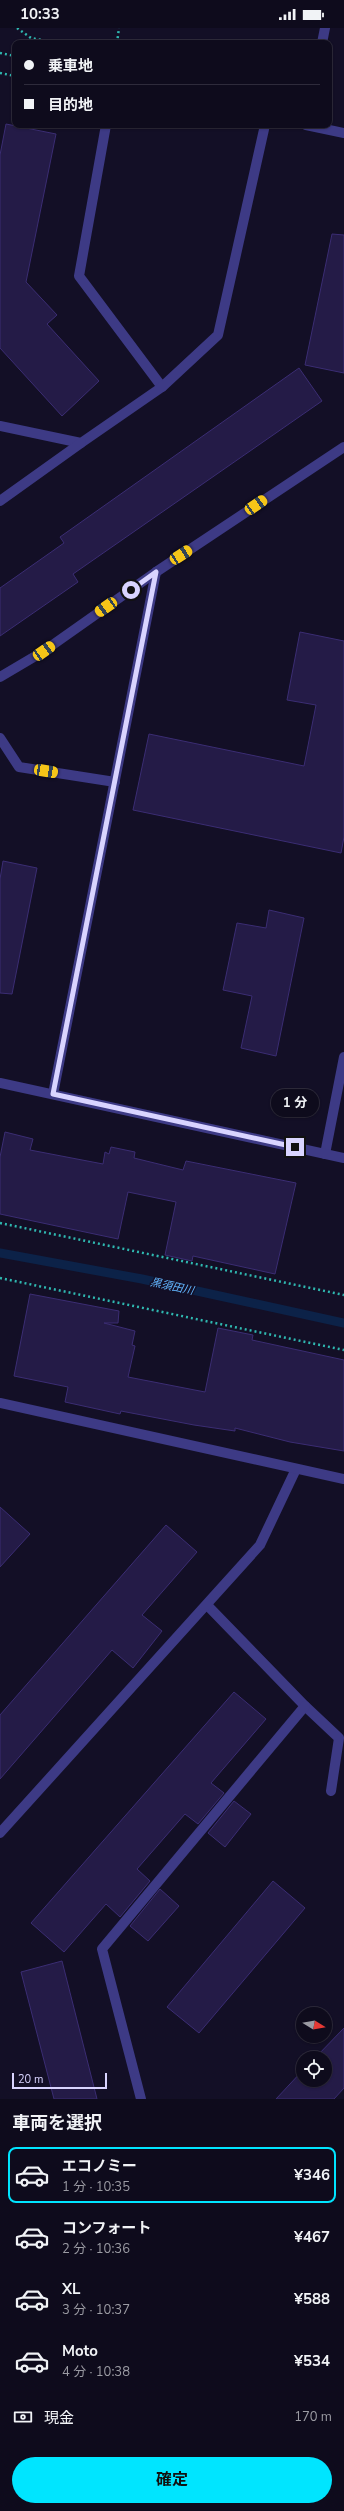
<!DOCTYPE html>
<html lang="ja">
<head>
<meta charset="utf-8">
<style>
	:root { --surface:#0e0b1c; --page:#171425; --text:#f1f3f6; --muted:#9b9ba3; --line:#2e2b3b; --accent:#00e5ff }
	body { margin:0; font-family:"Nunito Sans","Noto Sans JP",sans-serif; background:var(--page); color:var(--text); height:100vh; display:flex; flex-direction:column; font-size:15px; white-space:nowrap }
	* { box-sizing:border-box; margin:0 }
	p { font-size:13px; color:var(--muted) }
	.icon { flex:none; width:22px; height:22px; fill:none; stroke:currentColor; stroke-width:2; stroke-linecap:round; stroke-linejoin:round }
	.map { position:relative; height:2071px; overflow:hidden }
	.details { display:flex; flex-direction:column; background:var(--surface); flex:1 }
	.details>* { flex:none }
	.guide { position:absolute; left:12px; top:12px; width:320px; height:88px; border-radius:8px; box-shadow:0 1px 3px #0004,0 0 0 1px var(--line); display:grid; align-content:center; height:88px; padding:0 12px; background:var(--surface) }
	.needle { width:26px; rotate:101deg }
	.fabs { position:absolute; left:296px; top:1979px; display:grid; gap:8px }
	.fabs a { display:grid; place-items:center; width:36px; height:36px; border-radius:50%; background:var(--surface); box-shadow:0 1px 3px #0004,0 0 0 1px var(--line); font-size:20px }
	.scale { position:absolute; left:12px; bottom:10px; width:95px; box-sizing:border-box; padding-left:4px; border:2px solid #d9d4ff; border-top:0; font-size:11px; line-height:14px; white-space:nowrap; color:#d9d4ff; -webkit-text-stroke:3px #130f26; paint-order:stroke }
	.end { position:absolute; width:18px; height:18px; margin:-9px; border:5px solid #d9d4ff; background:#111; box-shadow:0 0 0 2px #111 }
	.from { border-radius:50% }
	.bubble { position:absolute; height:28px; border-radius:14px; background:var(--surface); box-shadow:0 1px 3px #0004,0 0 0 1px var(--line); font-size:13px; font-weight:700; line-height:28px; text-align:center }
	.car { position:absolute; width:12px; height:24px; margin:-12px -6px; border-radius:5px; box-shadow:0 0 3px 1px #0007; background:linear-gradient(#f5c518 24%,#345 0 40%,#f5c518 0 76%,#345 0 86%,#f5c518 0) }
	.guide b { display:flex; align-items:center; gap:14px; height:38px; font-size:15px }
	.guide b+b { border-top:1px solid var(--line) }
	.guide i { width:10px; height:10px; background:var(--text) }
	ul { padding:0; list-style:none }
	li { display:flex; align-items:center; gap:12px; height:56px; margin:0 8px 6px; padding:0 4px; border:2px solid transparent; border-radius:8px }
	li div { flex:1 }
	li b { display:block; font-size:15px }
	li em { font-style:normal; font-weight:700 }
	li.active { border-color:var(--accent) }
	li>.icon { width:36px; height:36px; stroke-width:1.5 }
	h2 { padding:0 12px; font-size:18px; line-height:48px }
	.pay { display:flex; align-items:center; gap:10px; height:44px; padding:0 12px; font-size:15px }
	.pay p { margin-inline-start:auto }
	.cta { display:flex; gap:8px; margin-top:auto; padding:8px 12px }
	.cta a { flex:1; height:46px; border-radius:24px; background:var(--accent); color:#111; font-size:16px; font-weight:700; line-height:46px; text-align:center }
	.status { display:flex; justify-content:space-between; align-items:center; height:28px; padding:0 20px; background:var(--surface); direction:ltr }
	.status svg { height:11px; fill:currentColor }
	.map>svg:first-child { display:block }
</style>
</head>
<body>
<div class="status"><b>10:33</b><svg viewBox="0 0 49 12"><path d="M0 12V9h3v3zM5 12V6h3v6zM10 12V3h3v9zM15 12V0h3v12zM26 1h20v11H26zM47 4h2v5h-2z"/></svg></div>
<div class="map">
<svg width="344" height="2071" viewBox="0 0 344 2071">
	<rect width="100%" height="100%" fill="#130f26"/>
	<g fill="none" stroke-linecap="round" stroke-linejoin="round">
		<path stroke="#0c2248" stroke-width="9" d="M0,1225L142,1251L344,1295"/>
	</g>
	<g fill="#241b47" stroke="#3b2d73">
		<path d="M6,96L56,106L26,254L57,287L47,296L99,353L62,388L0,320V127Z"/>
		<path d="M332,206L344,207V345L305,337Z"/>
		<path d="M299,340L322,373L73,546L78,554L0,608V560L64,515L60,509Z"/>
		<path d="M300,604L344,613V809L341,825L133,782L149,706L304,738L316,677L287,672Z"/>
		<path d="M3,833L37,840L12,966L0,965V851Z"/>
		<path d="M269,882L304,890L276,1028L241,1020L252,968L223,962L237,895L266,900Z"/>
		<path d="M5,1104L33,1111L30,1122L103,1136L105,1124L109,1126L111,1119L135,1124L134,1130L183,1142L186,1133L296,1155L275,1246L193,1228L192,1233L165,1227L176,1174L128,1164L118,1211L0,1186V1129Z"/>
		<path d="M30,1266L119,1283L118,1295H104L135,1303L132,1317L135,1318L128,1349L205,1364L218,1300L253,1307L252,1312L344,1332V1423L290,1414L235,1400V1403L194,1397L121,1383L120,1386L65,1374L68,1359L14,1348Z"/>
		<path d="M0,1479L30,1506L0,1539Z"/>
		<path d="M166,1497L197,1524L142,1587L162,1603L133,1640L112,1622L0,1751V1687Z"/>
		<path d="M234,1664L266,1691L211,1755L224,1765L198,1796L185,1786L137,1841L150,1853L120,1889L106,1876L64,1924L31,1895Z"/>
		<path d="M234,1773L251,1786L225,1819L208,1805Z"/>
		<path d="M273,1853L305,1880L199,2005L167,1979Z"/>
		<path d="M160,1861L179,1878L148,1913L130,1898Z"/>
		<path d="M62,1933L97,2071H54L21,1944Z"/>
		<path d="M344,2000V2060L334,2071H276L303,2042V2052H325V2030H315Z"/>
	</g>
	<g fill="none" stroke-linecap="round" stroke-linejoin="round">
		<g stroke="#2fb8b0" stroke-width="2.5" stroke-dasharray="2 3" stroke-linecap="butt">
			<path d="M17,0L31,10L57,15"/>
			<path d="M117,15L119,0"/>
			<path d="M0,25L15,28"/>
			<path d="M0,45L15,48"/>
			<path d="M0,1195L344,1267"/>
			<path d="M0,1250L344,1322"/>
		</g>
		<g stroke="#3d3a85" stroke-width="10">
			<path d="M322,15L325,0"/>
			<path d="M0,649L44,623L156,544L344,419"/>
			<path d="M0,710L19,739L115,754"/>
			<path d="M53,1066L156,544"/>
			<path d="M325,1126L344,1029"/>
			<path d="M207,1577L305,1678L339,1710L331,1763"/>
			<path d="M0,1805L260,1517L296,1441"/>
			<path d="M141,2071L102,1921L305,1678"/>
		</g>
		<g stroke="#3d3a85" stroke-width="10">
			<path d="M106,97L79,248L162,359"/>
			<path d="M306,97L344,105"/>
			<path d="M0,398L81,415L162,359L218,307L265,97"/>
			<path d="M0,473L81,415"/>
			<path d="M0,1375L344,1451"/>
		</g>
		<path stroke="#3d3a85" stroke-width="10" d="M0,1055L344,1130"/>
	</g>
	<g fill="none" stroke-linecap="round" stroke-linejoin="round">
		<path stroke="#d9d4ff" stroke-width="5" d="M131,562L156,544L53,1066L295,1119"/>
	</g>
	<g text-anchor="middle" stroke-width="3" stroke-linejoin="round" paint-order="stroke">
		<g font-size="11" font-style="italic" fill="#62b6ff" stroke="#130f26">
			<text transform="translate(172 1258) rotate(12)" y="4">黒須田川</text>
		</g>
	</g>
</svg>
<div class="fabs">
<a><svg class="needle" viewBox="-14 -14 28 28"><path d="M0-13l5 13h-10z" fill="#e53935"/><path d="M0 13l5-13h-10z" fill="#9b9ba3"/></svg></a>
<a><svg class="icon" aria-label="locate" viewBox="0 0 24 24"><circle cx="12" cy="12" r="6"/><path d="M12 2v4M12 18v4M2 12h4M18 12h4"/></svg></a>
</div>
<div class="scale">20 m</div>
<i class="end from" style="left:131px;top:562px"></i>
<i class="end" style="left:295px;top:1119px"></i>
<div class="bubble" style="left:271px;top:1061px;width:48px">1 分</div>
<i class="car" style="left:256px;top:477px;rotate:56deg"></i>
<i class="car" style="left:181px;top:527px;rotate:57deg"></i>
<i class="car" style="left:106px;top:579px;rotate:235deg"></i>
<i class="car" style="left:44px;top:623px;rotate:55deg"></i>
<i class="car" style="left:46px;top:743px;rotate:99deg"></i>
<div class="guide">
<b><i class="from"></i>乗車地</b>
<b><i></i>目的地</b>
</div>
</div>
<section class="details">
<h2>車両を選択</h2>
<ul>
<li class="active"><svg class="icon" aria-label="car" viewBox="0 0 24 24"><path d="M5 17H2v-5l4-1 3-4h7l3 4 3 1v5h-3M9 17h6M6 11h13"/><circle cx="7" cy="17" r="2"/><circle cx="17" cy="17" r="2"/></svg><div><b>エコノミー</b><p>1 分 · 10:35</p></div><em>¥346</em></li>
<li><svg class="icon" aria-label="car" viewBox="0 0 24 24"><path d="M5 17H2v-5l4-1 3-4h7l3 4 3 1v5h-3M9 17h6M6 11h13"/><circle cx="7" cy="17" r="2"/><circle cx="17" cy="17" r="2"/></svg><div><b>コンフォート</b><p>2 分 · 10:36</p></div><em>¥467</em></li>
<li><svg class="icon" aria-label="car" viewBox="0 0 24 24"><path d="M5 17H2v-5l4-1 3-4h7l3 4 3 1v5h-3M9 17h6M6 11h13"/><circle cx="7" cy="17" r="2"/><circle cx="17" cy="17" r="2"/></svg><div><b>XL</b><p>3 分 · 10:37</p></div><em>¥588</em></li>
<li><svg class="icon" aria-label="car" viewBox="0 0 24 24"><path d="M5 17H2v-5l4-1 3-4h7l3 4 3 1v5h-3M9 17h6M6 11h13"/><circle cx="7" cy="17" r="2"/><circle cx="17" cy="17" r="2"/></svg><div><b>Moto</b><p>4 分 · 10:38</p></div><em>¥534</em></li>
</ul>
<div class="pay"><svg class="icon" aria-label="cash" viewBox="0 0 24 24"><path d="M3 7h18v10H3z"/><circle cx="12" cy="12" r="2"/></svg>現金<p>170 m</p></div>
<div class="cta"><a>確定</a></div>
</section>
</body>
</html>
